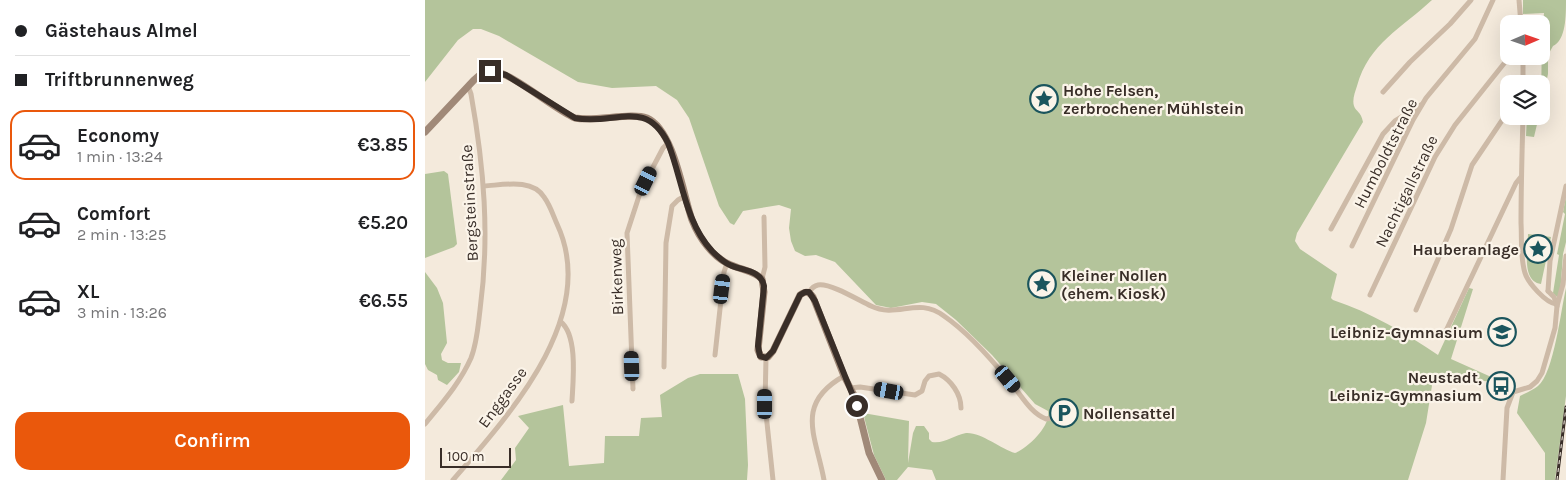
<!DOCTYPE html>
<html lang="en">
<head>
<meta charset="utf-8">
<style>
	:root { --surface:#fff; --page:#f6f6f6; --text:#202124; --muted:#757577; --line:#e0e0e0; --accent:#ea580c }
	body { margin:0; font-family:Karla,sans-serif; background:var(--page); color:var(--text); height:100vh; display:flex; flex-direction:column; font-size:19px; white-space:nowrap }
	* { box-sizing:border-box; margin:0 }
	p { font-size:16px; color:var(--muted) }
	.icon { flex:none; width:28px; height:28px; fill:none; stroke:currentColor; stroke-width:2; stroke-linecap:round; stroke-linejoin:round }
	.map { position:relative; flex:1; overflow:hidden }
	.drawer { display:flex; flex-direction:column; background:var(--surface); width:425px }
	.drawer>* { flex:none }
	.guide { display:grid; align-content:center; height:110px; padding:0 15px; background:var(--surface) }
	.needle { width:32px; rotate:88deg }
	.controls { position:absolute; left:1075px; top:15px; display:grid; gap:10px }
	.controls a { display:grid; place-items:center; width:50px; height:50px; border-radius:10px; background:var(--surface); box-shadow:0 5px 20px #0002; font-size:25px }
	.scale { position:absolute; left:15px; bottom:12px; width:71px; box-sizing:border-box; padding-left:5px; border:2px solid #392e28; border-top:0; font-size:14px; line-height:18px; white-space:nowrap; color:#392e28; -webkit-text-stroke:4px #fbf4e9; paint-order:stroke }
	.end { position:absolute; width:22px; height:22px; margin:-11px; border:6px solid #392e28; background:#fff; box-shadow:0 0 0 2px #fff }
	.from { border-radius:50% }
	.car { position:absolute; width:15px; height:30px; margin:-15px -8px; border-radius:6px; box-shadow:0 0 4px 1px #0007; background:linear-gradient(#222 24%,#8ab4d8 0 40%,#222 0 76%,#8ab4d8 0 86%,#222 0) }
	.guide b { display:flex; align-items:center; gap:18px; height:48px; font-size:19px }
	.guide b+b { border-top:1px solid var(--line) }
	.guide i { width:12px; height:12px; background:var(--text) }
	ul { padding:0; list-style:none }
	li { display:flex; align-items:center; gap:15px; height:70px; margin:0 10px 8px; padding:0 5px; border:2px solid transparent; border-radius:15px }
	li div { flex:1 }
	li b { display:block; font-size:19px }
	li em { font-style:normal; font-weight:600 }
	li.active { border-color:var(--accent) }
	li>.icon { width:45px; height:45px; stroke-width:1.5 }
	.button { display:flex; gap:10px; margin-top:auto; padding:10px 15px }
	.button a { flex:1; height:58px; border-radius:15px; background:var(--accent); color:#fff; font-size:20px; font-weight:600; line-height:58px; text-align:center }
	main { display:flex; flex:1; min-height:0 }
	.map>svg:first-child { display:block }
</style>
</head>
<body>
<main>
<section class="drawer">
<div class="guide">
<b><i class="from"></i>Gästehaus Almel</b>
<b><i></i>Triftbrunnenweg</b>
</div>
<ul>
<li class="active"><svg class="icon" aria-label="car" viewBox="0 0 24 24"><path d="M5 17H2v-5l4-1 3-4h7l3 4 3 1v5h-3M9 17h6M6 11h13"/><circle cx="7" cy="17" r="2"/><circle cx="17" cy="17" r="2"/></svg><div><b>Economy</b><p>1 min · 13:24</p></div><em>€3.85</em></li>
<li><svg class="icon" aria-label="car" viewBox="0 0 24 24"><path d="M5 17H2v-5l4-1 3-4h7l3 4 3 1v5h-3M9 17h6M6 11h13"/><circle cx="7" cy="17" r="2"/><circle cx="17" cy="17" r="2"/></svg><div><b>Comfort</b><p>2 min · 13:25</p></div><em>€5.20</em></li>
<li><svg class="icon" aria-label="car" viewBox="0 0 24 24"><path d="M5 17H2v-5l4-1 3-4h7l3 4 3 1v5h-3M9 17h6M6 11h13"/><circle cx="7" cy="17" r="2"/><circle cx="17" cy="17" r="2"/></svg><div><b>XL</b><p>3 min · 13:26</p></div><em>€6.55</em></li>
</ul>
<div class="button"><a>Confirm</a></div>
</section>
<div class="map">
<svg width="1141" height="480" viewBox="0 0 1141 480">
	<rect width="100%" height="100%" fill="#f4eadc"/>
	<g fill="#b4c49b">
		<path d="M0,0H1007C977,28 944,43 932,86C930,92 927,100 929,106C931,112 936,111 938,122L872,233L870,241L875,249L912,274L906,298L908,300C945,312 980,333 1013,355L1044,288L1048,289L1026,359L1073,380L1072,383L1009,373L1001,423L983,480H511L507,470L483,467L472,480H461L449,455L438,413L484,421L483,463L488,433L491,426H499L504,433V439L507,442C520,444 529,435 541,433C556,432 576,449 590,453C603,448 626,426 623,411L610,404L567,355L531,320L511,304L497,302L466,308L451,305L410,262L391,255L380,256L370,251L366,241L364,228L366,209L354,205L318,211L309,225L305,223L294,206L264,118L252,100L231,86L187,88L153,82L74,36L56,29H48L33,40L0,82Z"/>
		<path d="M1098,0H1141C1141,16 1141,40 1128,46L1123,55V74L1116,105L1117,31L1119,13L1098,14Z"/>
		<path d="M1102,116H1114L1109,137L1101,136Z"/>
		<path d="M19,171L23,174L32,244L29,247L0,258V174Z"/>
		<path d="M1141,196V242L1138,254L1135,296L1132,297L1128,293L1134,255L1132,254L1140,214L1138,212Z"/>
		<path d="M1103,234L1126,237L1116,284C1096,281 1103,249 1103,234Z"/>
		<path d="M0,272L12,288L18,303L22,343L16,354L17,360L23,363H36L34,372L22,385L13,380L12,375L3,370L0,364Z"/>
		<path d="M1141,288V396L1130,480H1120V453L1092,413L1095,396C1101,393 1108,390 1113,386C1129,373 1136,309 1141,288Z"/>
		<path d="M275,374H313L320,399L323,465L322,480H76L91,460L90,448L104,428L93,416L138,405L144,466L179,463L180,436H214L216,418L237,417L235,395L263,378Z"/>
	</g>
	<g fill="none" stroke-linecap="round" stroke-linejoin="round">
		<g stroke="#cdbaa7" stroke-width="5">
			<path d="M1094,0L1096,24"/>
			<path d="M1098,56V84"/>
			<path d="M958,92L985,62L1025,24L1046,0"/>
			<path d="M1098,116C1097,152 1096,188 1096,223C1097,239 1095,257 1100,273C1103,283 1121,303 1131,304"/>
			<path d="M906,229L958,134L970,121L996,105"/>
			<path d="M927,246L988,120L1001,98L1050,39L1068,0"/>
			<path d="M337,279L340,267L339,217"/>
			<path d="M1123,291L1125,261L1141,186"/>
			<path d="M1123,291L1129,297L1132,306"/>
			<path d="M384,292C386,289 388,286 393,285C406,283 433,300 446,306C473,319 492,296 519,316C541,331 567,360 584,381C596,394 604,412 621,419L640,415"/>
			<path d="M945,295L1010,157L1030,125L1085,56"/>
			<path d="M991,310L1026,229L1047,165L1084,110"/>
			<path d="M136,322C153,336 148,381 147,401"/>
			<path d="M1019,335L1091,183L1095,178"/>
			<path d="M290,355L299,272L302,263"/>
			<path d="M341,358L340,404L348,480"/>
			<path d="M239,367L241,243L247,206L253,200L260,196"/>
			<path d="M425,388L435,387L490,395L497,391L500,381L504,376L514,374C526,380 536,394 536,408"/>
			<path d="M208,389L202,233L216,190L238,148L243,143"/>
			<path d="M0,424C17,403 35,383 46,358C52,343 53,326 55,310C65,236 59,167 46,94L43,86"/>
			<path d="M28,480C84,415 175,316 132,224C128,215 125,205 119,197C107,178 78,185 59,186"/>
			<path d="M399,480C391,436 369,404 419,376"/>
			<path d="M1078,480L1082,408L1088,392L1105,387L1112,381L1117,373L1130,328L1132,306L1138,284L1141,256"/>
		</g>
		<path stroke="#a08978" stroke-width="7" d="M0,132L49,80C54,75 59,71 66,71C86,71 128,109 150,118C170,122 206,112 222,118C249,130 258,194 267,220C274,238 288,258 306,265C317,270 329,271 337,279L339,292L333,350L336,357H343L348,351L375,295C380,291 384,291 388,297L419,376L430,397L444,453L457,480"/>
		<defs>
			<path id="rail" d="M1132,480L1141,407"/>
		</defs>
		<use href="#rail" stroke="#392e28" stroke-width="3"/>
		<use href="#rail" stroke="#fbf4e9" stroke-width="1" stroke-dasharray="4" stroke-linecap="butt"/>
	</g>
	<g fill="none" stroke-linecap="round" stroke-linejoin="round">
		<path stroke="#392e28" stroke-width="6" d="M65,71L81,75L150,118C189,126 220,97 243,143C257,178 260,222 287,251C292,256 298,262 305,265C318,271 336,270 339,286L333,346L335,356L341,358L348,351L375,295L380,292H384L390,301L432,406"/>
	</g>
	<defs>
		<symbol id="sight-ring" viewBox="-11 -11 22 22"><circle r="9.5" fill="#fbf4e9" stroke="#1b555d" stroke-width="1.5"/><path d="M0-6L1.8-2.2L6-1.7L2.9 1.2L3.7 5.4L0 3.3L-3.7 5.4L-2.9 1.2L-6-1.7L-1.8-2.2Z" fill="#1b555d"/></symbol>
		<symbol id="school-ring" viewBox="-11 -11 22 22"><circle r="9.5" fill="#fbf4e9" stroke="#1b555d" stroke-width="1.5"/><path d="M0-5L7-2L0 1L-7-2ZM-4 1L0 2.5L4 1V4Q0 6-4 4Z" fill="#1b555d"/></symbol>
		<symbol id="bus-ring" viewBox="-11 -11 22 22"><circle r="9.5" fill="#fbf4e9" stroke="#1b555d" stroke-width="1.5"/><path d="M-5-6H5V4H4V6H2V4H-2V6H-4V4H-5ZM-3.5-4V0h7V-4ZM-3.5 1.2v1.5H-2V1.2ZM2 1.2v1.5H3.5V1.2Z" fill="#1b555d"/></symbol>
		<symbol id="parking-ring" viewBox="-11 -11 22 22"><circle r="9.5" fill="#fbf4e9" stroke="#1b555d" stroke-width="1.5"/><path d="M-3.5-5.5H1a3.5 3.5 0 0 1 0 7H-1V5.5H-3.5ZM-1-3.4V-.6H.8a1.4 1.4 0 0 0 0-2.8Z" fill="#1b555d"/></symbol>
	</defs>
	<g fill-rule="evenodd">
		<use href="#sight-ring" x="603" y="83" width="32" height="32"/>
		<use href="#sight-ring" x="1097" y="233" width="32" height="32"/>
		<use href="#sight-ring" x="601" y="268" width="32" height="32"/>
		<use href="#school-ring" x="1061" y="316" width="32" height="32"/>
		<use href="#bus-ring" x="1060" y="370" width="32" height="32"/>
		<use href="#parking-ring" x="623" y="397" width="32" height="32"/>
	</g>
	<g text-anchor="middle" stroke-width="4.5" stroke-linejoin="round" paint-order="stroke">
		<g font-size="16" font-weight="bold" fill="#392e28" stroke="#fbf4e9" text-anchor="start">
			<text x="638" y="96">Hohe Felsen,<tspan x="638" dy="18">zerbrochener Mühlstein</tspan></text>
			<text x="1094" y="255" text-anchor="end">Hauberanlage</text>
			<text x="636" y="281">Kleiner Nollen<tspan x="636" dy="18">(ehem. Kiosk)</tspan></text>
			<text x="1058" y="338" text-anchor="end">Leibniz-Gymnasium</text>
			<text x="1057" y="383" text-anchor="end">Neustadt,<tspan x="1057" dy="18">Leibniz-Gymnasium</tspan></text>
			<text x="658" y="419">Nollensattel</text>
		</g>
		<g font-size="16" fill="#392e28" stroke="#fbf4e9">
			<text transform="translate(960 153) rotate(-63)" y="6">Humboldtstraße</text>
			<text transform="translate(981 191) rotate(-64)" y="6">Nachtigallstraße</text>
			<text transform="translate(44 203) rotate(-93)" y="6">Bergsteinstraße</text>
			<text transform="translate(191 277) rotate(-92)" y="6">Birkenweg</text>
			<text transform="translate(77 397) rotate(-54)" y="6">Enggasse</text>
		</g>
	</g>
</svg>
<div class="controls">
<a><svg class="needle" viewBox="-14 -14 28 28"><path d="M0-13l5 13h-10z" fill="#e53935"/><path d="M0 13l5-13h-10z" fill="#757577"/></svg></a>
<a><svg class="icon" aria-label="layers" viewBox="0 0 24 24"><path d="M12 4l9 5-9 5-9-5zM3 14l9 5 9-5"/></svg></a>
</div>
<div class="scale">100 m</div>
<i class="end from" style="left:432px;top:406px"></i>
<i class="end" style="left:65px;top:71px"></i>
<i class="car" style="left:221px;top:181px;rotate:26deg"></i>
<i class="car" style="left:297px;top:289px;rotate:7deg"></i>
<i class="car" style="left:207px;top:366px;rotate:358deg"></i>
<i class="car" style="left:583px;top:379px;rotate:140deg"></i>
<i class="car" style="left:464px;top:391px;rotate:280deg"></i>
<i class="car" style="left:340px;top:404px;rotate:0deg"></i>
</div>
</main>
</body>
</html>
